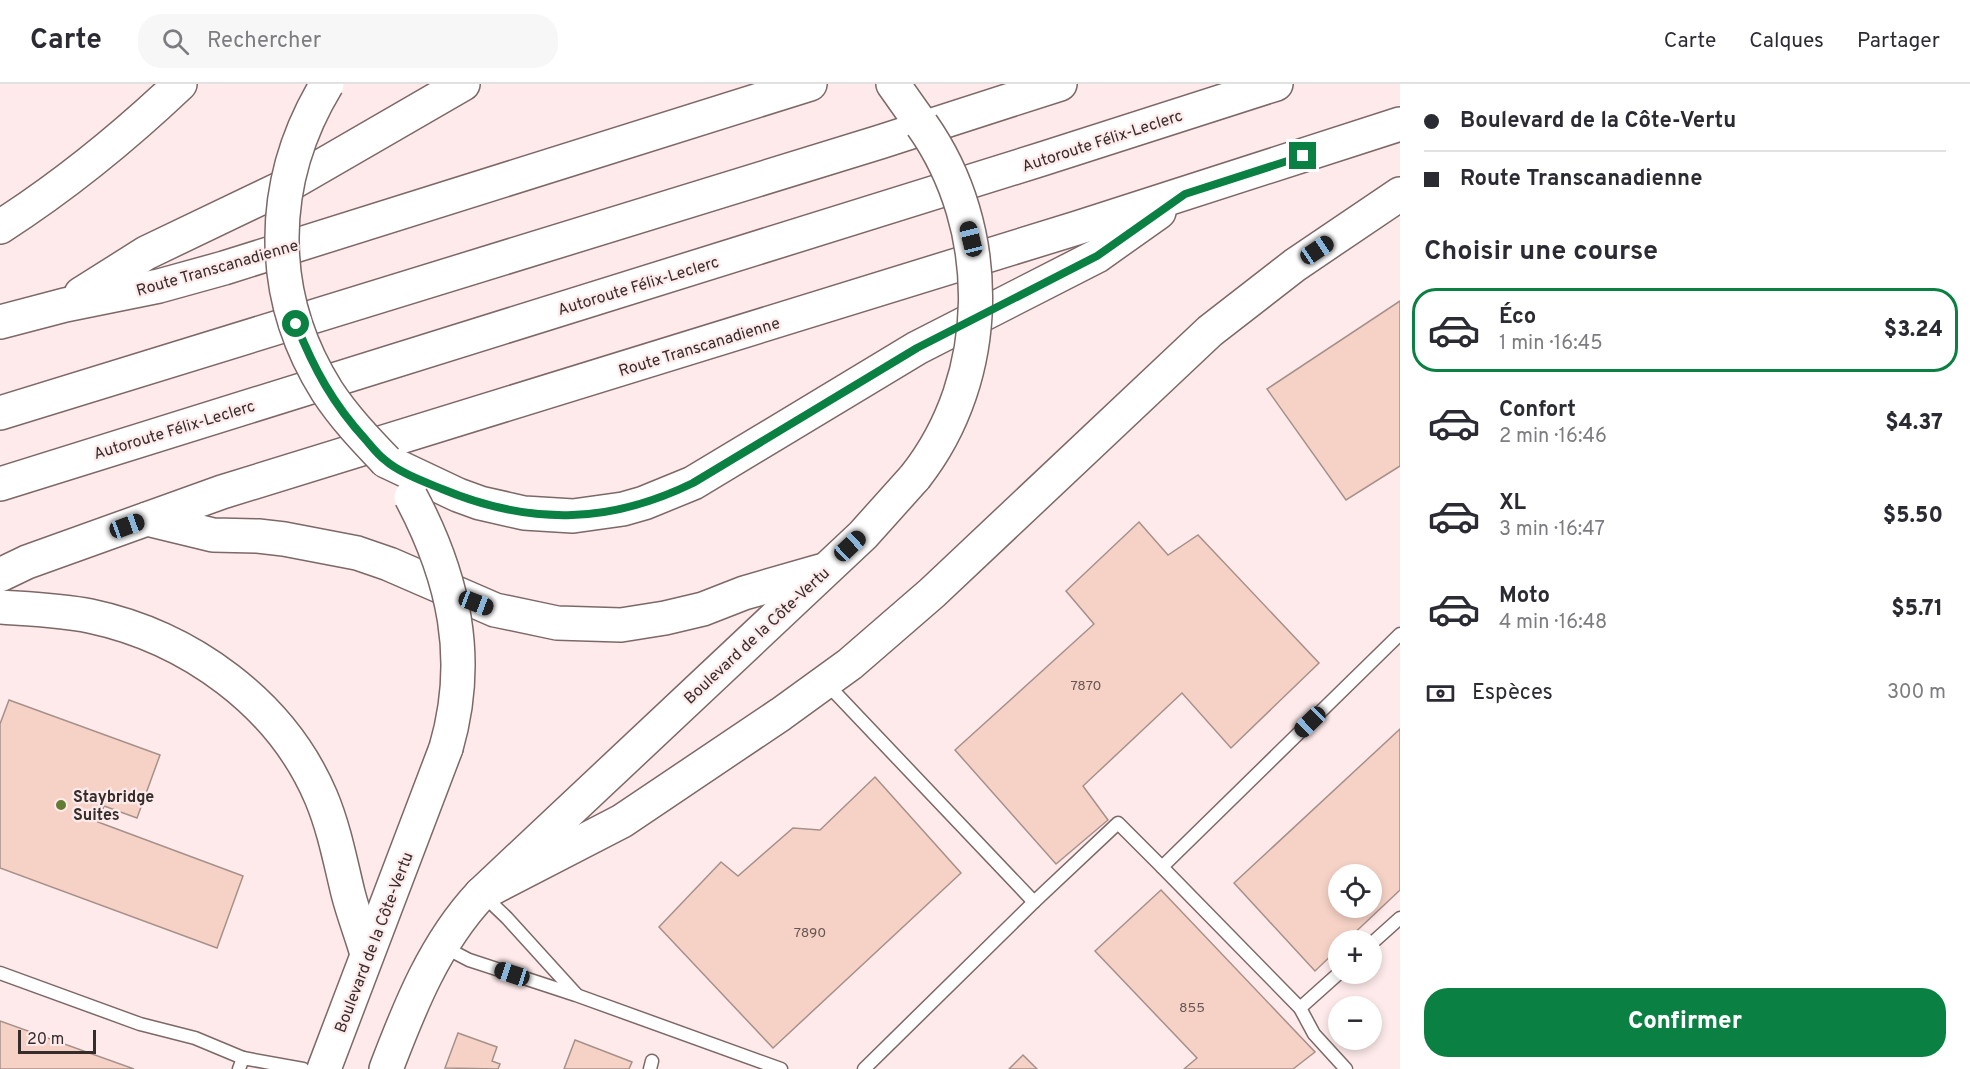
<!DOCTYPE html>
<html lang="fr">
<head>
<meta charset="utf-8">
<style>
	:root { --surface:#fff; --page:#f7f7f7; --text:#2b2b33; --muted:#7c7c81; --line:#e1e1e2; --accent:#0b8043 }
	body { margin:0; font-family:Overpass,sans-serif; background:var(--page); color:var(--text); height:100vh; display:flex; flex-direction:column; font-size:22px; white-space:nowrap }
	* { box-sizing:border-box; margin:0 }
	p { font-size:20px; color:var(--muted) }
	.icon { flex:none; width:33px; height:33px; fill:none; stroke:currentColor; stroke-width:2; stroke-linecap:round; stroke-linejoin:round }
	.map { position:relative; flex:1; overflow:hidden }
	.side { display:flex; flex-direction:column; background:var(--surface); width:570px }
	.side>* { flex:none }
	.hud { display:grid; align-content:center; height:132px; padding:0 24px; background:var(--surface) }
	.controls { position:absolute; left:1328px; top:780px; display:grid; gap:12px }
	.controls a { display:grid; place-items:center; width:54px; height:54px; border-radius:50%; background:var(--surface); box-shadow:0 3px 9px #0003; font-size:30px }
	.scale { position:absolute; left:18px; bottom:15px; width:78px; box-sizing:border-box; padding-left:6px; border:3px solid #352c2c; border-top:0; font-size:16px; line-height:21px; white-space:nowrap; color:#352c2c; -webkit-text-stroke:4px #feeaea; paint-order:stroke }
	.end { position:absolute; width:27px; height:27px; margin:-14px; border:8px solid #0b8043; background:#fff; box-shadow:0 0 0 3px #fff }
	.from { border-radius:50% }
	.car { position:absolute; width:18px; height:36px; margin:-18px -9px; border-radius:8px; box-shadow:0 0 4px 2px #0007; background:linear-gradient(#222 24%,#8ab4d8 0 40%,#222 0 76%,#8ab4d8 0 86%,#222 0) }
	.hud b { display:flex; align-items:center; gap:21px; height:57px; font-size:22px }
	.hud b+b { border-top:2px solid var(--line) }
	.hud i { width:15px; height:15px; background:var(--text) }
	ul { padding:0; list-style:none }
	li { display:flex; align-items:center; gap:18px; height:84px; margin:0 12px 9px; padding:0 12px; border:3px solid transparent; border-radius:24px }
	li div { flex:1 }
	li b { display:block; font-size:22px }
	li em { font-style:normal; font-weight:800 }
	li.current { border-color:var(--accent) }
	li>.icon { width:54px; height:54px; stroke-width:1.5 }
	h2 { padding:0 24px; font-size:27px; line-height:72px }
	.pay { display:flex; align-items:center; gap:15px; height:66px; padding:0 24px; font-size:22px }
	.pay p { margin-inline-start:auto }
	.cta { display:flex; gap:12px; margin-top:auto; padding:12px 24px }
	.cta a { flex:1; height:69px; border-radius:24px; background:var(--accent); color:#fff; font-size:24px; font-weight:800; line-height:69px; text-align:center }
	header { display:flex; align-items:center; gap:36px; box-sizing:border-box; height:84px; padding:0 30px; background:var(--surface); border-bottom:2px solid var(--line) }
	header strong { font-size:28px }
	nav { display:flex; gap:33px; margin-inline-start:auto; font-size:21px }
	.search { width:420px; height:54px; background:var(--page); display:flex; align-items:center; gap:15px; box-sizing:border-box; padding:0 21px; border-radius:24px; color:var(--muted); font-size:22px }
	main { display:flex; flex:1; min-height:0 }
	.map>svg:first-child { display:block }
</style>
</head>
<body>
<header>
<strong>Carte</strong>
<div class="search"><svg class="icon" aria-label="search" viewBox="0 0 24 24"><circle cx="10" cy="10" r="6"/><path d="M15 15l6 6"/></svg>Rechercher</div>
<nav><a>Carte</a><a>Calques</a><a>Partager</a></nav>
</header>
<main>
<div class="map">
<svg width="1400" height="985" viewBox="0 0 1400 985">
	<rect width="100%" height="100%" fill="#feeaea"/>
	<g fill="#f6d2c6" stroke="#a6918a" stroke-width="1.5" fill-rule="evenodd">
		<path d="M1400,217V382L1346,416L1267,305Z"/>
		<path d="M1139,438L1168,471L1198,451L1319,579L1231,664L1182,609L1083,702L1108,736L1056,780L955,666L1094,540L1066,507Z"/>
		<path d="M9,616L160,671L137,734L104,722L98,738L243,792L217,864L0,784V640Z"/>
		<path d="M1400,645V806L1347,856H1338V865L1315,887L1234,799ZM1338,790H1371V824H1338Z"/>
		<path d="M875,693L961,789L773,964L659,843L721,778L738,792L793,744L820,746Z"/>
		<path d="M1161,806L1315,968L1293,985H1184L1197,974L1095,867Z"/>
		<path d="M0,937L134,985H0Z"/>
		<path d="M458,949L497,963L492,977L500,980L498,985L445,984Z"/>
		<path d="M575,956L632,978L629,985H564Z"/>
		<path d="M1023,971L1037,985H1009Z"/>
	</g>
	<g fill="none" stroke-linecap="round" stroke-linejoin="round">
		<defs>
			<g id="lane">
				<path d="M826,599L1034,818"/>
				<path d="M483,811L507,834L576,910"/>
				<path d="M1371,860L1400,834"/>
				<path d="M444,863L469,876L576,911L781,985"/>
				<path d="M0,889L140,940L195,954L243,974"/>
				<path d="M1338,890L1300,924L1314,950L1346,985"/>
				<path d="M1300,924L1162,783L1400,550"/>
				<path d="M239,985L243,974L303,985"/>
				<path d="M650,985L652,977"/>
				<path d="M864,985L1034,818L1118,739L1162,783"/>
			</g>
			<g id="secondary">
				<path d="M893,0L922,41"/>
				<path d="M0,143C67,100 122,55 180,0"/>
				<path d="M81,210L146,169L290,100L463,0"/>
				<path d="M0,238L65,221L159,202L224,184L810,0"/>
				<path d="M386,377L458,411L480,419L524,429L573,432L623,425L644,419L693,399L917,264L1097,172L1159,128"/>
				<path d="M147,435L213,451L258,452L284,455L357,469L389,480L495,526L557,539L621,541L665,534L703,525L744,509L820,487"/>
				<path d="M0,491L27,478L222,408L1077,144L1400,40"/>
				<path d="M0,523C30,525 61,526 90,532C189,553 281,619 321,713C334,744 340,776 348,809C353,829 361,849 367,870"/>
				<path d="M481,810L622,737L781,630L850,580L932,509L1210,247L1295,181L1400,110"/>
				<path d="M324,985L446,664"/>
				<path d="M386,985C410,922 435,859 481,810L863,451L915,393"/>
			</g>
			<g id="highway">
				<path d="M0,329L880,58L1060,0"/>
				<path d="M0,400L1042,75L1276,0"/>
			</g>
		</defs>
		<use href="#lane" stroke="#7d6868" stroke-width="15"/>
		<use href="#secondary" stroke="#7d6868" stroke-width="36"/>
		<use href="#highway" stroke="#7d6868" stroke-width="36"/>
		<use href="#lane" stroke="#fff" stroke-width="12"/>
		<use href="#secondary" stroke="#fff" stroke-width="33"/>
		<use href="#highway" stroke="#fff" stroke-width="33"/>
		<defs>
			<g id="secondary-bridge">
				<path d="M327,0C268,97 266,210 327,307C344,333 365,355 386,377"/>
				<path d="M915,393C994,293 995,144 922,41"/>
				<path d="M411,413C454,494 472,575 446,664"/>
			</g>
		</defs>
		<use href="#secondary-bridge" stroke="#7d6868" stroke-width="36" stroke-linecap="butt"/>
		<use href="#secondary-bridge" stroke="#fff" stroke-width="33"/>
	</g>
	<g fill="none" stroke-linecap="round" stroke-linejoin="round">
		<path stroke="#0b8043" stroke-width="8" d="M296,240C314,285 333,320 366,356C372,363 378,371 385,376C398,388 425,398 442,405C529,441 607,441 693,399L917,264L1097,172L1185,110L1303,72"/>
	</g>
	<circle fill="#627d31" stroke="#feeaea" stroke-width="2" cx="61" cy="721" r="6"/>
	<g text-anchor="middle" stroke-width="4.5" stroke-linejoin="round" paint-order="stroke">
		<g font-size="14" fill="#655652">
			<text x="1086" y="606">7870</text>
			<text x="810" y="853">7890</text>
			<text x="1192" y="928">855</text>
		</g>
		<g font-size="16" fill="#352c2c" stroke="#feeaea">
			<text transform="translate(1102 56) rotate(-18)" y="6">Autoroute Félix-Leclerc</text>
			<text transform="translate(217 183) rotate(-16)" y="6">Route Transcanadienne</text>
			<text transform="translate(638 201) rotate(-17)" y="6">Autoroute Félix-Leclerc</text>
			<text transform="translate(699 262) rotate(-17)" y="6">Route Transcanadienne</text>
			<text transform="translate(174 345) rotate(-17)" y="6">Autoroute Félix-Leclerc</text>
			<text transform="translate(756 551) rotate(-43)" y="6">Boulevard de la Côte-Vertu</text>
			<text transform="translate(373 858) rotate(-69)" y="6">Boulevard de la Côte-Vertu</text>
		</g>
		<g font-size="16" font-weight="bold" fill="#352c2c" stroke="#feeaea" text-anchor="start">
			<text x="73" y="718">Staybridge<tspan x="73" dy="18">Suites</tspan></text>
		</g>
	</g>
</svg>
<div class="controls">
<a><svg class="icon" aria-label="locate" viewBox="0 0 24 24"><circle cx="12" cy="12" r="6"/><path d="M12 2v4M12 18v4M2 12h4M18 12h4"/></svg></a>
<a>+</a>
<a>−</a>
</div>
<div class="scale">20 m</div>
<i class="end from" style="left:296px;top:240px"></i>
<i class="end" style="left:1303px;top:72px"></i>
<i class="car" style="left:971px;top:155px;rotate:346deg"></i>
<i class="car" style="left:1317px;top:166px;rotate:56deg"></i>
<i class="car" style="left:127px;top:442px;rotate:70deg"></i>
<i class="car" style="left:850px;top:462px;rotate:47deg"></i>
<i class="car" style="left:476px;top:519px;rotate:111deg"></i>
<i class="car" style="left:1310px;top:638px;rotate:226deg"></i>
<i class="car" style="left:512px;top:890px;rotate:288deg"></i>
</div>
<section class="side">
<div class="hud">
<b><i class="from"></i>Boulevard de la Côte-Vertu</b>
<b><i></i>Route Transcanadienne</b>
</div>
<h2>Choisir une course</h2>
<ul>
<li class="current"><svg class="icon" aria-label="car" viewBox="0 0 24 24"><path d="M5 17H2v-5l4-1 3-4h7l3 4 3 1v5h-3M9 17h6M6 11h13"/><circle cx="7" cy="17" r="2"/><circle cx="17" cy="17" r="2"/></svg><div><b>Éco</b><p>1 min · 16:45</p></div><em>$3.24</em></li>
<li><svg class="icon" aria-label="car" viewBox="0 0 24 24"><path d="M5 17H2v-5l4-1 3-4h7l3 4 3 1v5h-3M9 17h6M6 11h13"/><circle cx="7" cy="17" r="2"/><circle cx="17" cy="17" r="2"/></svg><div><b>Confort</b><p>2 min · 16:46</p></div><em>$4.37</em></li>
<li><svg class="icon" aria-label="car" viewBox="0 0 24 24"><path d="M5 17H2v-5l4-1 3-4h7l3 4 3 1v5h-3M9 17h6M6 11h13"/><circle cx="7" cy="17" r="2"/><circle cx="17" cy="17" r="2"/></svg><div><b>XL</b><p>3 min · 16:47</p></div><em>$5.50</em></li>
<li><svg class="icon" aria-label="car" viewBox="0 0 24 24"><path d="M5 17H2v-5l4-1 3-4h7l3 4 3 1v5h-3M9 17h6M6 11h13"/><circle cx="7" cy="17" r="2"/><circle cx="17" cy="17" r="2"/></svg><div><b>Moto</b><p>4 min · 16:48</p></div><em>$5.71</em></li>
</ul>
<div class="pay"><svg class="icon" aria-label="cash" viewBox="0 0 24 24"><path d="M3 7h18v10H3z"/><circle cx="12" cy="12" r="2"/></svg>Espèces<p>300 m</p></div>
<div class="cta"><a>Confirmer</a></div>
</section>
</main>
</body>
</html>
